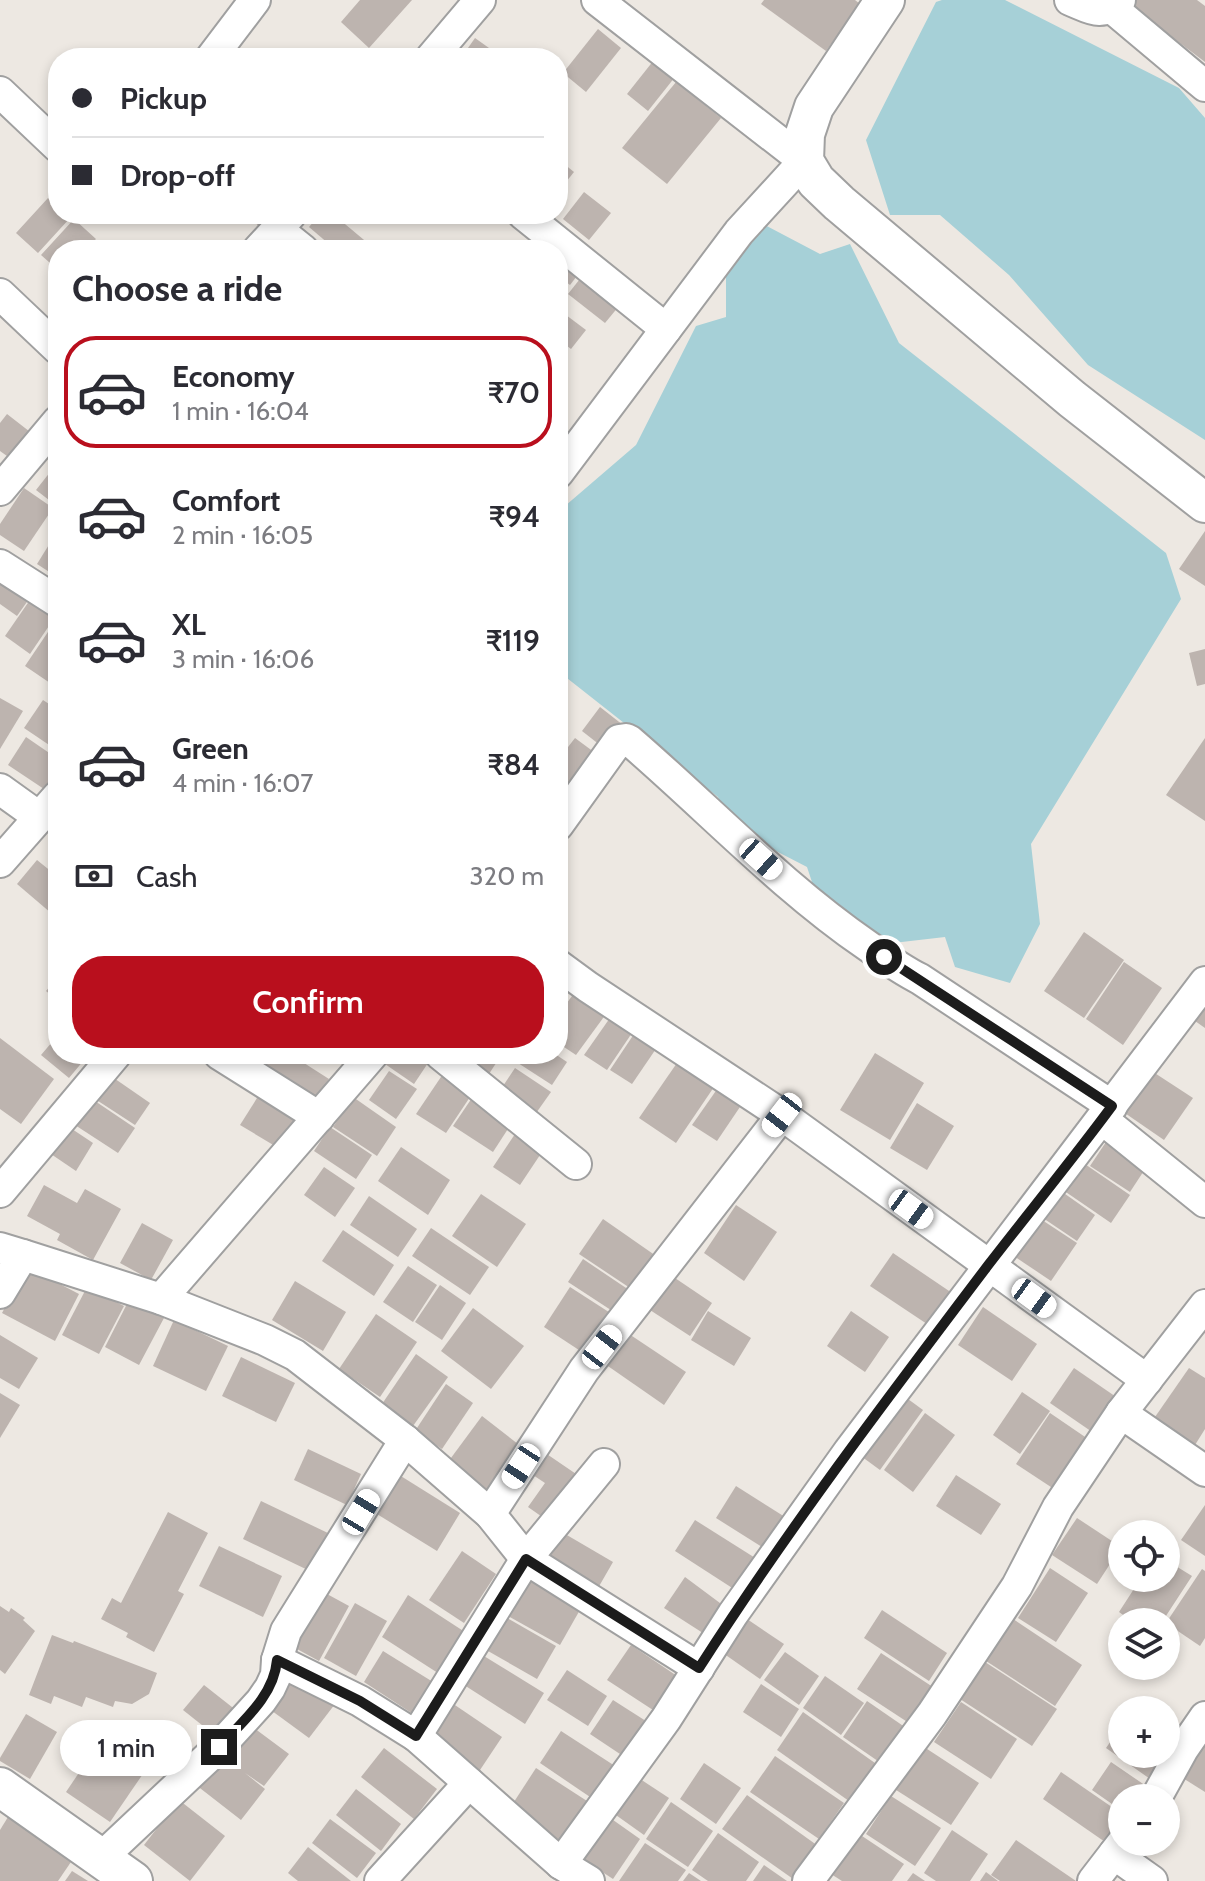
<!DOCTYPE html>
<html lang="en">
<head>
<meta charset="utf-8">
<style>
	:root { --surface:#fff; --page:#f2f2f3; --text:#2b2b33; --muted:#7c7c81; --line:#e1e1e2; --accent:#b90f1d }
	body { margin:0; font-family:Cabin,sans-serif; background:var(--page); color:var(--text); height:100vh; display:flex; flex-direction:column; font-size:30px; white-space:nowrap }
	* { box-sizing:border-box; margin:0 }
	p { font-size:26px; color:var(--muted) }
	.icon { flex:none; width:44px; height:44px; fill:none; stroke:currentColor; stroke-width:2; stroke-linecap:round; stroke-linejoin:round }
	.map { position:relative; flex:1; overflow:hidden }
	.sheet { position:absolute; left:48px; top:240px; width:520px; height:824px; display:flex; flex-direction:column; background:var(--surface); border-radius:32px; box-shadow:0 4px 12px #0003 }
	.sheet>* { flex:none }
	.top-card { position:absolute; left:48px; top:48px; width:520px; height:176px; border-radius:32px; box-shadow:0 4px 12px #0003; display:grid; align-content:center; height:176px; padding:0 24px; background:var(--surface) }
	.controls { position:absolute; left:1108px; top:1520px; display:grid; gap:16px }
	.controls a { display:grid; place-items:center; width:72px; height:72px; border-radius:50%; background:var(--surface); box-shadow:0 4px 12px #0003; font-size:40px }
	.end { position:absolute; width:36px; height:36px; margin:-18px; border:10px solid #1c1c1c; background:#fff; box-shadow:0 0 0 4px #fff }
	.from { border-radius:50% }
	.bubble { position:absolute; height:56px; border-radius:28px; background:var(--surface); box-shadow:0 4px 12px #0003; font-size:26px; font-weight:600; line-height:56px; text-align:center }
	.car { position:absolute; width:24px; height:48px; margin:-24px -12px; border-radius:10px; box-shadow:0 0 6px 2px #0007; background:linear-gradient(#fff 24%,#345 0 40%,#fff 0 76%,#345 0 86%,#fff 0) }
	.top-card b { display:flex; align-items:center; gap:28px; height:76px; font-size:30px }
	.top-card b+b { border-top:2px solid var(--line) }
	.top-card i { width:20px; height:20px; background:var(--text) }
	ul { padding:0; list-style:none }
	li { display:flex; align-items:center; gap:24px; height:112px; margin:0 16px 12px; padding:0 8px; border:4px solid transparent; border-radius:32px }
	li div { flex:1 }
	li b { display:block; font-size:30px }
	li em { font-style:normal; font-weight:600 }
	li.on { border-color:var(--accent) }
	li>.icon { width:72px; height:72px; stroke-width:1.5 }
	h2 { padding:0 24px; font-size:36px; line-height:96px }
	.pay { display:flex; align-items:center; gap:20px; height:88px; padding:0 24px; font-size:30px }
	.pay p { margin-inline-start:auto }
	.button { display:flex; gap:16px; margin-top:auto; padding:16px 24px }
	.button a { flex:1; height:92px; border-radius:32px; background:var(--accent); color:#fff; font-size:32px; font-weight:600; line-height:92px; text-align:center }
	.map>svg:first-child { display:block }
</style>
</head>
<body>
<div class="map">
<svg width="1205" height="1881" viewBox="0 0 1205 1881">
	<rect width="100%" height="100%" fill="#ede8e2"/>
	<g fill="#a6d0d7">
		<path d="M942,0H1005L1179,88L1205,118V440L1088,365L1009,275L940,215H890L866,140L936,2Z"/>
		<path d="M761,223L820,254L850,244L899,343L1166,553L1181,599L1031,844L1040,924L1010,983L955,967L945,937L867,946L822,912L807,867L728,826L718,797L558,671V512L636,445L696,326L726,317V267Z"/>
	</g>
	<g fill="#bdb4af">
		<path d="M360,0H412L369,48L341,22Z"/>
		<path d="M764,0H855L860,4L826,51L761,4Z"/>
		<path d="M1136,0H1197L1205,6V62L1131,6Z"/>
		<path d="M598,29L621,48L586,92L563,73Z"/>
		<path d="M475,38L503,58H461Z"/>
		<path d="M654,60L675,77L648,111L627,94Z"/>
		<path d="M676,82L721,118L667,184L622,148Z"/>
		<path d="M558,159L574,172L558,192Z"/>
		<path d="M584,192L611,213L589,240L563,219Z"/>
		<path d="M48,198L58,207V214H66L70,218L38,253L16,233Z"/>
		<path d="M248,214H278L261,229Z"/>
		<path d="M320,214H333L376,250H336L309,227Z"/>
		<path d="M74,219L96,239L85,250H58V270L41,255Z"/>
		<path d="M558,258L580,272L570,285L558,276Z"/>
		<path d="M587,270L624,300L605,323L568,294Z"/>
		<path d="M558,309L586,330L571,349L558,339Z"/>
		<path d="M7,414L34,435L14,461L0,451V423Z"/>
		<path d="M58,462V507L36,490Z"/>
		<path d="M24,488L53,508L24,551L0,535V524Z"/>
		<path d="M1205,531V586L1179,569Z"/>
		<path d="M55,535L58,537L57,577L37,564Z"/>
		<path d="M7,574L34,592L17,616L0,604V585Z"/>
		<path d="M32,597L57,614L30,654L5,636Z"/>
		<path d="M52,626L58,630V671L50,683L25,666Z"/>
		<path d="M1205,649V684L1197,686L1189,653Z"/>
		<path d="M0,698L23,711L0,749Z"/>
		<path d="M43,700L58,710V751L24,728Z"/>
		<path d="M600,707L623,725L605,749L582,731Z"/>
		<path d="M26,737L58,759V776L47,791L8,765Z"/>
		<path d="M575,738L602,758L572,798L558,787V760Z"/>
		<path d="M1205,738V821L1166,795Z"/>
		<path d="M37,860L58,877V904L51,913L17,884Z"/>
		<path d="M1084,932L1124,960L1084,1018L1044,991Z"/>
		<path d="M1124,962L1162,988L1123,1045L1086,1019Z"/>
		<path d="M58,977V1001L46,991Z"/>
		<path d="M575,992L606,1014L576,1055L558,1043V1015Z"/>
		<path d="M1205,1007V1028L1195,1021Z"/>
		<path d="M612,1015L634,1030L607,1070L584,1055Z"/>
		<path d="M640,1025L662,1040L632,1084L610,1070Z"/>
		<path d="M58,1035V1054H89L69,1078L41,1055Z"/>
		<path d="M0,1038L54,1079L21,1124L0,1109Z"/>
		<path d="M875,1053L924,1083L890,1140L840,1110Z"/>
		<path d="M255,1054H290L329,1079L312,1106L248,1066Z"/>
		<path d="M392,1054H434L414,1084L385,1064Z"/>
		<path d="M466,1054H502L487,1077L462,1060Z"/>
		<path d="M524,1054H555L567,1062L552,1085L518,1063Z"/>
		<path d="M679,1060L716,1084L676,1143L639,1118Z"/>
		<path d="M515,1068L551,1092L534,1116L499,1092Z"/>
		<path d="M1147,1068L1193,1098L1164,1140L1119,1109Z"/>
		<path d="M389,1071L417,1089L396,1119L369,1100Z"/>
		<path d="M445,1071L474,1091L446,1133L416,1114Z"/>
		<path d="M108,1074L150,1103L135,1125L92,1097Z"/>
		<path d="M720,1085L744,1101L717,1141L692,1125Z"/>
		<path d="M264,1087L303,1111L280,1149L240,1125Z"/>
		<path d="M476,1092L515,1118L493,1152L453,1126Z"/>
		<path d="M353,1097L396,1127L377,1156L333,1127Z"/>
		<path d="M92,1099L135,1128L118,1153L75,1125Z"/>
		<path d="M917,1103L954,1126L927,1170L890,1148Z"/>
		<path d="M66,1125L93,1143L76,1171L48,1152Z"/>
		<path d="M330,1127L372,1155L356,1179L314,1151Z"/>
		<path d="M517,1131L544,1149L520,1185L493,1167Z"/>
		<path d="M1110,1136L1149,1163L1130,1192L1090,1166Z"/>
		<path d="M401,1147L450,1180L428,1215L378,1181Z"/>
		<path d="M1079,1160L1130,1195L1111,1223L1060,1188Z"/>
		<path d="M324,1167L355,1188L335,1217L304,1195Z"/>
		<path d="M44,1185L77,1203L85,1189L121,1209L93,1260L57,1240L60,1234L27,1216Z"/>
		<path d="M1058,1189L1095,1215L1077,1241L1040,1216Z"/>
		<path d="M481,1194L526,1224L497,1267L452,1236Z"/>
		<path d="M369,1196L417,1229L398,1257L350,1225Z"/>
		<path d="M736,1205L777,1232L744,1281L704,1253Z"/>
		<path d="M1036,1216L1077,1243L1051,1281L1011,1254Z"/>
		<path d="M603,1219L659,1258L636,1292L579,1254Z"/>
		<path d="M142,1223L173,1240L151,1280L120,1263Z"/>
		<path d="M431,1228L489,1267L470,1295L412,1256Z"/>
		<path d="M343,1230L394,1265L374,1296L322,1261Z"/>
		<path d="M893,1253L955,1295L933,1328L870,1286Z"/>
		<path d="M583,1259L635,1294L620,1316L568,1282Z"/>
		<path d="M408,1266L437,1285L413,1322L383,1302Z"/>
		<path d="M27,1267L79,1294L55,1341L2,1313Z"/>
		<path d="M672,1276L712,1303L690,1336L650,1310Z"/>
		<path d="M295,1281L346,1312L323,1351L272,1320Z"/>
		<path d="M440,1285L466,1303L442,1340L415,1322Z"/>
		<path d="M87,1287L124,1306L99,1354L62,1335Z"/>
		<path d="M570,1287L615,1316L588,1356L544,1327Z"/>
		<path d="M129,1300L164,1318L139,1365L105,1347Z"/>
		<path d="M983,1307L1037,1344L1012,1381L958,1345Z"/>
		<path d="M473,1308L524,1346L491,1389L441,1351Z"/>
		<path d="M708,1311L751,1338L734,1366L691,1340Z"/>
		<path d="M851,1311L889,1337L865,1372L827,1346Z"/>
		<path d="M376,1314L417,1342L380,1397L339,1369Z"/>
		<path d="M174,1320L228,1346L206,1391L153,1366Z"/>
		<path d="M626,1332L686,1372L664,1405L605,1364Z"/>
		<path d="M0,1335L38,1358L19,1389L0,1378Z"/>
		<path d="M416,1354L448,1377L413,1426L382,1404Z"/>
		<path d="M241,1357L295,1383L276,1422L222,1396Z"/>
		<path d="M1074,1368L1122,1401L1098,1436L1050,1403Z"/>
		<path d="M1189,1368L1205,1378V1429L1195,1445L1155,1417Z"/>
		<path d="M446,1384L473,1403L442,1449L415,1431Z"/>
		<path d="M897,1391L923,1410L880,1470L854,1451Z"/>
		<path d="M1022,1392L1050,1411L1020,1454L993,1435Z"/>
		<path d="M0,1393L20,1405L0,1438Z"/>
		<path d="M925,1413L955,1435L913,1492L884,1470Z"/>
		<path d="M1050,1413L1091,1441L1057,1491L1016,1464Z"/>
		<path d="M482,1416L523,1448L489,1493L448,1462Z"/>
		<path d="M538,1448L579,1476L548,1521L528,1507L545,1483L524,1469Z"/>
		<path d="M308,1449L361,1474L347,1505L294,1480Z"/>
		<path d="M396,1473L460,1513L437,1551L372,1511Z"/>
		<path d="M956,1475L1001,1504L981,1535L936,1506Z"/>
		<path d="M736,1486L785,1517L765,1549L716,1518Z"/>
		<path d="M261,1501L330,1534L312,1572L243,1539Z"/>
		<path d="M1205,1505V1556L1181,1540Z"/>
		<path d="M168,1512L208,1533L178,1591L184,1594L154,1652L126,1637L128,1633L101,1619L112,1598L121,1603Z"/>
		<path d="M1077,1518L1121,1547L1097,1584L1052,1555Z"/>
		<path d="M695,1520L760,1561L740,1593L675,1551Z"/>
		<path d="M560,1531L613,1562L594,1595L541,1564Z"/>
		<path d="M219,1546L282,1576L263,1617L199,1586Z"/>
		<path d="M462,1551L496,1574L464,1623L429,1600Z"/>
		<path d="M1166,1560L1192,1576L1162,1622H1133L1119,1612L1141,1578H1166Z"/>
		<path d="M1050,1568L1088,1593L1056,1642L1018,1618Z"/>
		<path d="M1202,1569L1205,1571V1638L1200,1646L1166,1623Z"/>
		<path d="M531,1570L585,1601L560,1645L506,1615Z"/>
		<path d="M685,1577L724,1606L706,1635L664,1608Z"/>
		<path d="M316,1588L349,1606L319,1661L286,1643Z"/>
		<path d="M408,1595L468,1634L441,1675L382,1637Z"/>
		<path d="M355,1603L387,1621L356,1676L324,1658Z"/>
		<path d="M0,1606L9,1612L11,1608L25,1618L23,1620L35,1631L5,1674L0,1670Z"/>
		<path d="M882,1610L947,1653L929,1681L864,1638Z"/>
		<path d="M500,1614L556,1646L537,1679L481,1647Z"/>
		<path d="M744,1617L784,1644L760,1679L720,1651Z"/>
		<path d="M1010,1617L1082,1665L1055,1706L983,1659Z"/>
		<path d="M52,1635L73,1643L74,1641L157,1673L149,1694L132,1704L115,1701L113,1707L86,1697L82,1707L54,1696L51,1704L29,1695Z"/>
		<path d="M631,1645L677,1676L653,1710L607,1680Z"/>
		<path d="M383,1651L433,1682L413,1714L364,1682Z"/>
		<path d="M785,1652L819,1676L799,1705L764,1680Z"/>
		<path d="M479,1653L544,1693L525,1724L461,1683Z"/>
		<path d="M881,1653L939,1691L915,1727L857,1689Z"/>
		<path d="M985,1662L1057,1709L1032,1746L960,1699Z"/>
		<path d="M567,1670L607,1696L588,1726L547,1700Z"/>
		<path d="M295,1673L335,1704L309,1738L268,1708Z"/>
		<path d="M825,1676L864,1703L841,1735L803,1708Z"/>
		<path d="M761,1684L799,1709L781,1737L743,1712Z"/>
		<path d="M204,1685L237,1711L217,1737L183,1710Z"/>
		<path d="M613,1700L649,1723L626,1758L590,1734Z"/>
		<path d="M449,1701L502,1737L478,1773L425,1738Z"/>
		<path d="M867,1701L912,1732L888,1768L843,1737Z"/>
		<path d="M961,1702L1017,1739L991,1779L934,1742Z"/>
		<path d="M803,1712L882,1768L856,1806L777,1750Z"/>
		<path d="M26,1714L57,1732L30,1779L0,1761V1758Z"/>
		<path d="M250,1725L289,1754L264,1786L245,1773L265,1789L241,1820L196,1785Z"/>
		<path d="M1122,1725V1754H1166V1734L1179,1743L1153,1781L1106,1748Z"/>
		<path d="M561,1731L615,1766L593,1799L540,1763Z"/>
		<path d="M105,1734L149,1765L110,1822L66,1792Z"/>
		<path d="M1199,1741L1205,1745V1792L1178,1775Z"/>
		<path d="M921,1745L979,1783L951,1825L893,1788Z"/>
		<path d="M384,1748L437,1789L414,1819L361,1777Z"/>
		<path d="M775,1756L844,1803L819,1839L750,1792Z"/>
		<path d="M1111,1762L1149,1788L1142,1798H1122V1811L1092,1790Z"/>
		<path d="M704,1763L741,1788L716,1824L680,1799Z"/>
		<path d="M536,1768L587,1801L561,1841L510,1808Z"/>
		<path d="M1061,1772L1122,1814V1823L1108,1844L1043,1799Z"/>
		<path d="M631,1773L669,1798L644,1835L606,1808Z"/>
		<path d="M356,1789L401,1824L381,1851L336,1815Z"/>
		<path d="M747,1795L825,1851L796,1881L722,1829Z"/>
		<path d="M891,1796L941,1828L915,1866L866,1834Z"/>
		<path d="M179,1800L225,1836L190,1881L144,1845Z"/>
		<path d="M671,1802L713,1831L688,1867L646,1839Z"/>
		<path d="M606,1815L640,1839L613,1879L578,1856Z"/>
		<path d="M8,1817L73,1859L58,1881H0V1830Z"/>
		<path d="M330,1819L376,1853L357,1878L312,1843Z"/>
		<path d="M952,1830L988,1854L970,1881H936L924,1873Z"/>
		<path d="M718,1833L759,1862L746,1881H708L692,1870Z"/>
		<path d="M859,1834L904,1864L892,1881H842L831,1874Z"/>
		<path d="M1016,1840L1076,1881H1000L991,1875Z"/>
		<path d="M645,1843L686,1870L678,1881H619Z"/>
		<path d="M308,1847L351,1881H298L288,1873Z"/>
		<path d="M764,1865L787,1881H753Z"/>
		<path d="M72,1871L88,1881H65Z"/>
		<path d="M986,1872L998,1881H980Z"/>
		<path d="M689,1873L701,1881H683Z"/>
		<path d="M913,1873L925,1881H907Z"/>
	</g>
	<g fill="none" stroke-linecap="round" stroke-linejoin="round">
		<defs>
			<g id="minor">
				<path d="M1070,0C1090,8 1102,18 1120,0"/>
				<path d="M1112,8L1205,86"/>
				<path d="M211,58L255,0"/>
				<path d="M431,58L480,0"/>
				<path d="M0,92L58,147"/>
				<path d="M523,214L666,329"/>
				<path d="M277,229L303,250"/>
				<path d="M258,250L291,214"/>
				<path d="M0,294L58,349"/>
				<path d="M558,473L739,232L804,161L597,0"/>
				<path d="M0,490L58,421"/>
				<path d="M0,565L58,602"/>
				<path d="M0,789L39,817"/>
				<path d="M558,825L619,740L626,739L630,741C709,809 782,887 868,946C885,958 902,970 920,979L1112,1106"/>
				<path d="M0,862L58,796"/>
				<path d="M558,965L588,987L782,1115L1147,1380"/>
				<path d="M219,1054L319,1117"/>
				<path d="M440,1054L576,1164"/>
				<path d="M1102,1119L1205,1202"/>
				<path d="M0,1192L116,1054"/>
				<path d="M0,1248L23,1255L0,1293"/>
				<path d="M23,1255L161,1299L265,1340L295,1355L405,1440L490,1514"/>
				<path d="M161,1299L373,1054"/>
				<path d="M1121,1413L1205,1471"/>
				<path d="M277,1660L360,1701L416,1736L561,1864L589,1881"/>
				<path d="M699,1668L526,1559L490,1514L584,1370L782,1115"/>
				<path d="M416,1736L526,1559L604,1464"/>
				<path d="M1156,1798L1183,1749L1205,1717"/>
				<path d="M1114,1854L1152,1881"/>
				<path d="M101,1858L219,1747L261,1701L270,1688L276,1675L277,1660L286,1631L405,1440"/>
				<path d="M561,1864L666,1719L733,1614L849,1451L1205,982"/>
				<path d="M380,1881L469,1783"/>
				<path d="M808,1881L932,1714L1017,1586L1058,1507L1121,1413L1205,1305"/>
				<path d="M1093,1881L1123,1842"/>
			</g>
			<g id="tertiary">
				<path d="M885,0L814,107L805,134L804,161L816,181L839,203L1072,399L1205,503"/>
				<path d="M0,1787L133,1881"/>
			</g>
		</defs>
		<use href="#minor" stroke="#a0a0a0" stroke-width="34"/>
		<use href="#tertiary" stroke="#a0a0a0" stroke-width="42"/>
		<use href="#minor" stroke="#fff" stroke-width="30"/>
		<use href="#tertiary" stroke="#fff" stroke-width="38"/>
	</g>
	<g fill="none" stroke-linecap="round" stroke-linejoin="round">
		<path stroke="#1c1c1c" stroke-width="10" d="M219,1747C243,1721 274,1696 277,1660L360,1701L416,1736L526,1559L699,1668C788,1529 889,1396 989,1264C1030,1211 1072,1160 1112,1106L884,957"/>
	</g>
</svg>
<div class="controls">
<a><svg class="icon" aria-label="locate" viewBox="0 0 24 24"><circle cx="12" cy="12" r="6"/><path d="M12 2v4M12 18v4M2 12h4M18 12h4"/></svg></a>
<a><svg class="icon" aria-label="layers" viewBox="0 0 24 24"><path d="M12 4l9 5-9 5-9-5zM3 14l9 5 9-5"/></svg></a>
<a>+</a>
<a>−</a>
</div>
<i class="end from" style="left:884px;top:957px"></i>
<i class="end" style="left:219px;top:1747px"></i>
<div class="bubble" style="left:60px;top:1720px;width:132px">1 min</div>
<i class="car" style="left:761px;top:859px;rotate:132deg"></i>
<i class="car" style="left:782px;top:1115px;rotate:218deg"></i>
<i class="car" style="left:911px;top:1209px;rotate:126deg"></i>
<i class="car" style="left:1034px;top:1298px;rotate:126deg"></i>
<i class="car" style="left:602px;top:1347px;rotate:38deg"></i>
<i class="car" style="left:521px;top:1466px;rotate:213deg"></i>
<i class="car" style="left:361px;top:1512px;rotate:31deg"></i>
<div class="top-card">
<b><i class="from"></i>Pickup</b>
<b><i></i>Drop-off</b>
</div>
<section class="sheet">
<h2>Choose a ride</h2>
<ul>
<li class="on"><svg class="icon" aria-label="car" viewBox="0 0 24 24"><path d="M5 17H2v-5l4-1 3-4h7l3 4 3 1v5h-3M9 17h6M6 11h13"/><circle cx="7" cy="17" r="2"/><circle cx="17" cy="17" r="2"/></svg><div><b>Economy</b><p>1 min · 16:04</p></div><em>₹70</em></li>
<li><svg class="icon" aria-label="car" viewBox="0 0 24 24"><path d="M5 17H2v-5l4-1 3-4h7l3 4 3 1v5h-3M9 17h6M6 11h13"/><circle cx="7" cy="17" r="2"/><circle cx="17" cy="17" r="2"/></svg><div><b>Comfort</b><p>2 min · 16:05</p></div><em>₹94</em></li>
<li><svg class="icon" aria-label="car" viewBox="0 0 24 24"><path d="M5 17H2v-5l4-1 3-4h7l3 4 3 1v5h-3M9 17h6M6 11h13"/><circle cx="7" cy="17" r="2"/><circle cx="17" cy="17" r="2"/></svg><div><b>XL</b><p>3 min · 16:06</p></div><em>₹119</em></li>
<li><svg class="icon" aria-label="car" viewBox="0 0 24 24"><path d="M5 17H2v-5l4-1 3-4h7l3 4 3 1v5h-3M9 17h6M6 11h13"/><circle cx="7" cy="17" r="2"/><circle cx="17" cy="17" r="2"/></svg><div><b>Green</b><p>4 min · 16:07</p></div><em>₹84</em></li>
</ul>
<div class="pay"><svg class="icon" aria-label="cash" viewBox="0 0 24 24"><path d="M3 7h18v10H3z"/><circle cx="12" cy="12" r="2"/></svg>Cash<p>320 m</p></div>
<div class="button"><a>Confirm</a></div>
</section>
</div>
</body>
</html>
